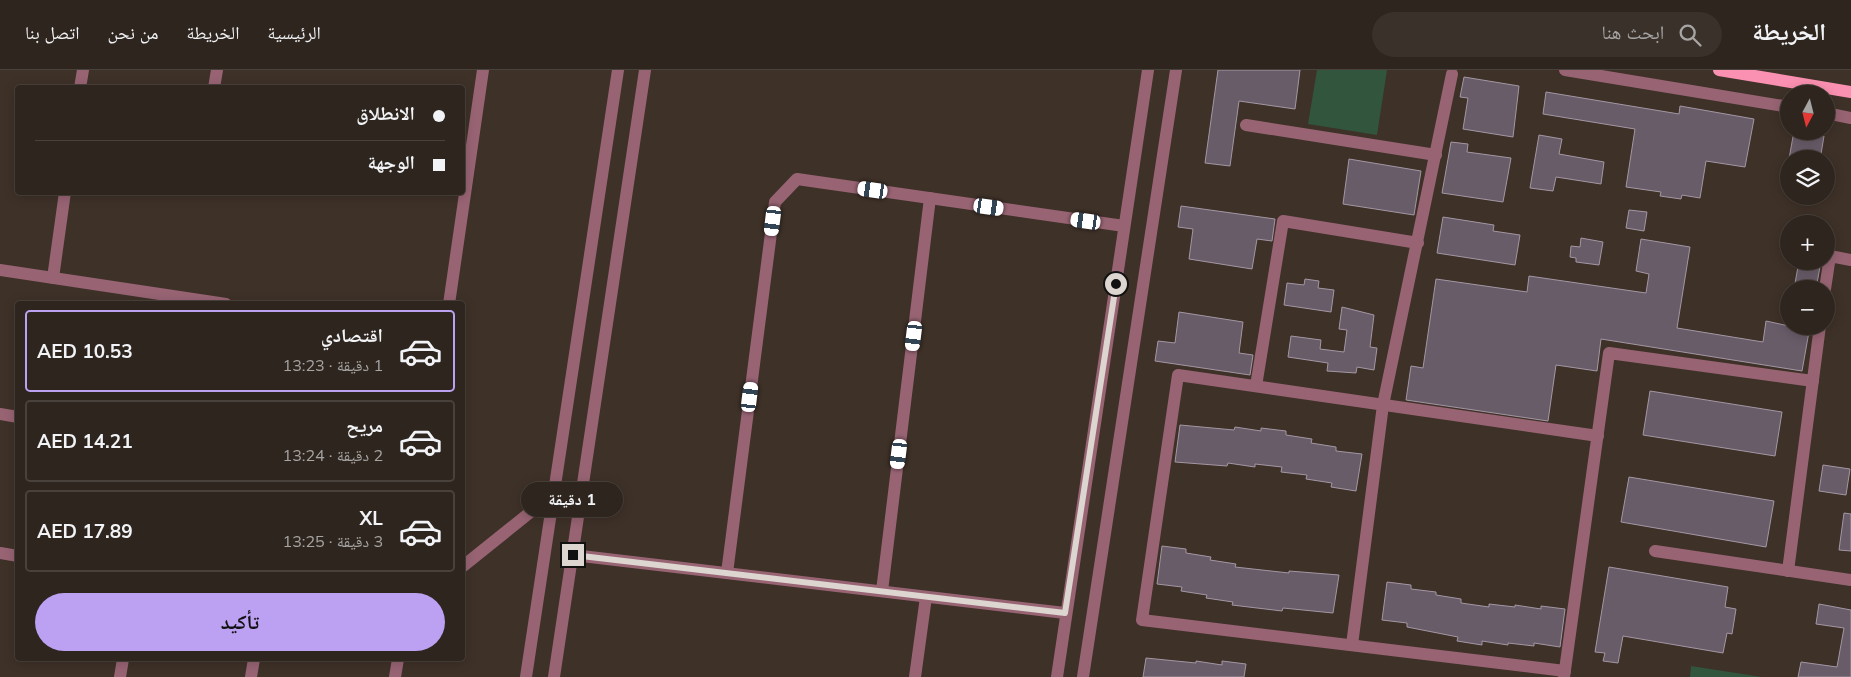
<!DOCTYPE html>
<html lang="ar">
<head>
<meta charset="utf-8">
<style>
	:root { --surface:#2e251e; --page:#3a312b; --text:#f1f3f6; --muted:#a7a5a4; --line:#49423c; --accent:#bca0f2 }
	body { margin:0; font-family:Mulish,"Noto Naskh Arabic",sans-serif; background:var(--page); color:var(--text); direction:rtl; height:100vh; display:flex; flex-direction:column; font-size:19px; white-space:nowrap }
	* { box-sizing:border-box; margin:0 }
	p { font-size:16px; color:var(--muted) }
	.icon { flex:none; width:28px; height:28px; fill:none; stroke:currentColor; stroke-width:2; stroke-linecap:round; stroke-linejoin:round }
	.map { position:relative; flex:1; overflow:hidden; direction:ltr }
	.panel { position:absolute; left:15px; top:231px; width:450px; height:360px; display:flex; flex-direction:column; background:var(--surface); border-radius:5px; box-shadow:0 2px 12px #0003,0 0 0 1px var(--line); direction:rtl }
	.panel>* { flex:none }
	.guide { position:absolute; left:15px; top:15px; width:450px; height:110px; border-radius:5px; box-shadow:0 2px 12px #0003,0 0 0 1px var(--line); direction:rtl; display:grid; align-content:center; height:110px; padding:0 20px; background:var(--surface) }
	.needle { width:32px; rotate:187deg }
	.buttons { position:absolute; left:1780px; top:15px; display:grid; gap:10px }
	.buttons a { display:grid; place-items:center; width:55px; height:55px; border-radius:50%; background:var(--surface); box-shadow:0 2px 12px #0003,0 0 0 1px var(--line); font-size:25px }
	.end { position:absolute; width:22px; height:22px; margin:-11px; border:6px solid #ddd5cf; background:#111; box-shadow:0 0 0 2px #111 }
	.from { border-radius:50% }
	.bubble { position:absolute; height:35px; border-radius:18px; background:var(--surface); box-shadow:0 2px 12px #0003,0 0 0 1px var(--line); font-size:16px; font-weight:700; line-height:35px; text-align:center; direction:rtl }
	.car { position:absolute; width:15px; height:30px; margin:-15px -8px; border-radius:6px; box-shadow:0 0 4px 1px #0007; background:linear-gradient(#fff 24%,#345 0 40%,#fff 0 76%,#345 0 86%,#fff 0) }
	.guide b { display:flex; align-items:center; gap:18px; height:48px; font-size:19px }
	.guide b+b { border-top:1px solid var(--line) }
	.guide i { width:12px; height:12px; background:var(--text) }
	ul { padding:9px 0 0; list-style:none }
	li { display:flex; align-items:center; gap:15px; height:82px; margin:0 10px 8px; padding:0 10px; border:2px solid var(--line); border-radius:5px }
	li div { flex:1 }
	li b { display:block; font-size:19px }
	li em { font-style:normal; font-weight:700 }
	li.on { border-color:var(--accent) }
	li>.icon { width:45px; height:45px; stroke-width:1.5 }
	.button { display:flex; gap:10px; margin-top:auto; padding:10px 20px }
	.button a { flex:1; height:58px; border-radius:30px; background:var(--accent); color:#111; font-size:20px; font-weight:700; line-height:58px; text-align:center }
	header { display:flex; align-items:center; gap:30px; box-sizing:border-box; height:70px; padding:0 25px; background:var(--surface); border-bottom:1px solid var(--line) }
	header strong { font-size:24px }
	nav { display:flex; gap:28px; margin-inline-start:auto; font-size:18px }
	.search { width:350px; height:45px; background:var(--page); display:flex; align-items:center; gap:12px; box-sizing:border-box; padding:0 18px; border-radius:28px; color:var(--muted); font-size:19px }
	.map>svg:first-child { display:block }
</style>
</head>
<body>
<header>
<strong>الخريطة</strong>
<div class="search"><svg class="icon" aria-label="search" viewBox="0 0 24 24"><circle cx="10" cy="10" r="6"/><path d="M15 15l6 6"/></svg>ابحث هنا</div>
<nav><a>الرئيسية</a><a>الخريطة</a><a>من نحن</a><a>اتصل بنا</a></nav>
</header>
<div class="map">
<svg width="1851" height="607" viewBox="0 0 1851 607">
	<rect width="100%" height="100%" fill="#3e3128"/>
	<g fill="#31553d">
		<path d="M1317,0H1387L1377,65L1308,54Z"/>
		<path d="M1691,596L1762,607H1690Z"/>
	</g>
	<g fill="#685c68" stroke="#a497a4">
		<path d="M1218,0H1300L1295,39L1239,31L1230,96L1205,93Z"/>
		<path d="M1464,7L1519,16L1513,67L1463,59L1468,28L1460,27Z"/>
		<path d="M1546,22L1679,44L1680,36L1754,49L1745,97L1706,91L1700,128L1682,125L1681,129L1660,126L1661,122L1626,117L1635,59L1543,44Z"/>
		<path d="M1794,61L1824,66L1821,84H1818L1817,89H1789Z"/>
		<path d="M1539,65L1562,69L1559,84L1604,92L1601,114L1556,107L1553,121L1530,118Z"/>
		<path d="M1451,72L1468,74L1467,82L1511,88L1503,132L1442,123Z"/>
		<path d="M1349,89L1421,101L1414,145L1343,134Z"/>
		<path d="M1181,136L1275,149L1272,171L1257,169L1252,199L1189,189L1193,159L1178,157Z"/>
		<path d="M1629,140L1647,142L1644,161L1626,158Z"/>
		<path d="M1443,147L1494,155L1493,161L1520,165L1515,195L1437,183Z"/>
		<path d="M1581,168L1603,172L1599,195L1576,192V188L1570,187L1571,176L1580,177Z"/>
		<path d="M1641,169L1690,177L1677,258L1763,272L1766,251L1789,256H1810L1802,301L1601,269L1597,301L1556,295L1548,351L1406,330L1411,296L1423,298L1436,209L1527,222L1529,206L1646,223L1649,204L1636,201Z"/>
		<path d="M1799,191H1821L1816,219H1794Z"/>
		<path d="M1305,209L1319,211L1318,218L1334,220L1331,242L1284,235L1287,213L1304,215Z"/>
		<path d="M1342,237L1374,245L1370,277L1377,278L1374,300L1357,297L1356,303L1327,301L1328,293L1288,287L1291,266L1321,270L1320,279L1344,282L1347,260L1339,259Z"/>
		<path d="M1179,242L1243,252L1239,283L1253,285L1250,305L1155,291L1158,271L1175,273Z"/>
		<path d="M1650,321L1782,342L1775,386L1643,365Z"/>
		<path d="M1180,355L1234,360L1235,357L1261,361V358L1286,361V365L1312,369L1311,373L1336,377V381L1362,384L1356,421L1331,417L1332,413L1306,409L1307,405L1281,402L1282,397L1255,394V397L1228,393L1227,396L1175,392Z"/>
		<path d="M1823,395L1850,399L1846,425L1819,421Z"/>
		<path d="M1629,407L1774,431L1766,477L1621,452Z"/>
		<path d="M1844,443L1851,444V481L1839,480Z"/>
		<path d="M1162,476L1186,479V483L1211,487L1210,490L1236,494L1235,497L1289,503V501L1339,505L1333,543L1283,538L1282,541L1232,535L1233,532L1206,528L1207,525L1181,521L1182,517L1157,514Z"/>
		<path d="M1609,497L1728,517L1725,537L1736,539L1732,564L1727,563L1723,583L1623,566L1618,593L1603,591L1605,583L1595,582Z"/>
		<path d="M1387,512L1411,515V519L1436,522V525L1461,529V533L1489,537V534L1515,537V535L1541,539V536L1565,539L1560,577L1534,573V576L1508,573V575L1482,571V575L1457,571L1458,567L1407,557V553L1382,550Z"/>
		<path d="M1819,534L1851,540V607H1798L1801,592L1837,597L1844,558L1816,554Z"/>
		<path d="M1146,588L1196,593V591L1222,595V591L1246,594L1244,607H1143Z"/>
	</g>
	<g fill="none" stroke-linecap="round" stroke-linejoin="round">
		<g stroke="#986474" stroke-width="12">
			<path d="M1565,0L1789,37"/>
			<path d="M80,18L83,0"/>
			<path d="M214,18L217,0"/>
			<path d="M1826,43L1851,48"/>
			<path d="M1246,55L1436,85"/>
			<path d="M0,200L226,234"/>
			<path d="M53,208L65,122"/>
			<path d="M1825,219L1830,186L1851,190"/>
			<path d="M449,234L483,0"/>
			<path d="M1256,316L1283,151L1418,173"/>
			<path d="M0,344L18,347"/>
			<path d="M1655,481L1851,510"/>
			<path d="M0,483L18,486"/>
			<path d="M573,485L1065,543"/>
			<path d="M462,497L553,424"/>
			<path d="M1788,501L1820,256"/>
			<path d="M727,503L775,132L797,109L1124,156"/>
			<path d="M882,521L930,128"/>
			<path d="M1352,575L1383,335L1452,4"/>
			<path d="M1565,601L1142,550L1178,305L1598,366"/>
			<path d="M120,607L123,589"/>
			<path d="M251,607L254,589"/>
			<path d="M395,607L398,589"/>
			<path d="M526,607L618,0"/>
			<path d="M554,607L645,0"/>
			<path d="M915,607L926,527"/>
			<path d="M1057,607L1148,0"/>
			<path d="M1083,607L1176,0"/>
			<path d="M1564,607L1609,283L1813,311"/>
		</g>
		<path stroke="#fb91b2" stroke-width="12" d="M1719,0L1851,22"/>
	</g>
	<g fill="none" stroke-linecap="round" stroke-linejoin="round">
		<path stroke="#ddd5cf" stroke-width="6" d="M573,485L1065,543L1116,214"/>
	</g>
</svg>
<div class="buttons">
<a><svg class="needle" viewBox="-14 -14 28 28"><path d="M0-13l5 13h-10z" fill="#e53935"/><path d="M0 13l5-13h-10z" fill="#a7a5a4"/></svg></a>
<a><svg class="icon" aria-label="layers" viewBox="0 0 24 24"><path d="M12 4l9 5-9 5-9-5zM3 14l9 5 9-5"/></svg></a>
<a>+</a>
<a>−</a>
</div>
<i class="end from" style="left:1116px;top:214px"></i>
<i class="end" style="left:573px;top:485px"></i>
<div class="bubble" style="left:521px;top:412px;width:102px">1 دقيقة</div>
<i class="car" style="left:873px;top:120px;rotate:278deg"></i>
<i class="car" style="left:989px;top:137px;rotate:98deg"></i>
<i class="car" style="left:773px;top:151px;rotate:187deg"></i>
<i class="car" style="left:1086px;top:151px;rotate:278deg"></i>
<i class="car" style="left:914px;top:266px;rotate:187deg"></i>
<i class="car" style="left:750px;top:327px;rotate:7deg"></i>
<i class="car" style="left:899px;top:384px;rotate:187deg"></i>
<div class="guide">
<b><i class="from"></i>الانطلاق</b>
<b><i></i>الوجهة</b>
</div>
<section class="panel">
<ul>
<li class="on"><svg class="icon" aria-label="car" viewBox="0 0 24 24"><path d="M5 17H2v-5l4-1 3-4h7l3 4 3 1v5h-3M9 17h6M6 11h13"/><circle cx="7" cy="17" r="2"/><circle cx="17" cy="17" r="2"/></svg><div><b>اقتصادي</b><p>1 دقيقة · 13:23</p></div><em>AED 10.53</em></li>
<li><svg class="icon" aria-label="car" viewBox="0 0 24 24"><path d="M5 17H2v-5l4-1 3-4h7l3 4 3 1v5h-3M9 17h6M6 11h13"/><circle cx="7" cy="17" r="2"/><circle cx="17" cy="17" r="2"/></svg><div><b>مريح</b><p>2 دقيقة · 13:24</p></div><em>AED 14.21</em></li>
<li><svg class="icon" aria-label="car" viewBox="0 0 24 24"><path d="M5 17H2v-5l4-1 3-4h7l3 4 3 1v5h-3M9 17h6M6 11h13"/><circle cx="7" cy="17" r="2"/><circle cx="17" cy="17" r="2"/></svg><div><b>XL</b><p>3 دقيقة · 13:25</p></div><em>AED 17.89</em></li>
</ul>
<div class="button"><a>تأكيد</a></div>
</section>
</div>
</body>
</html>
